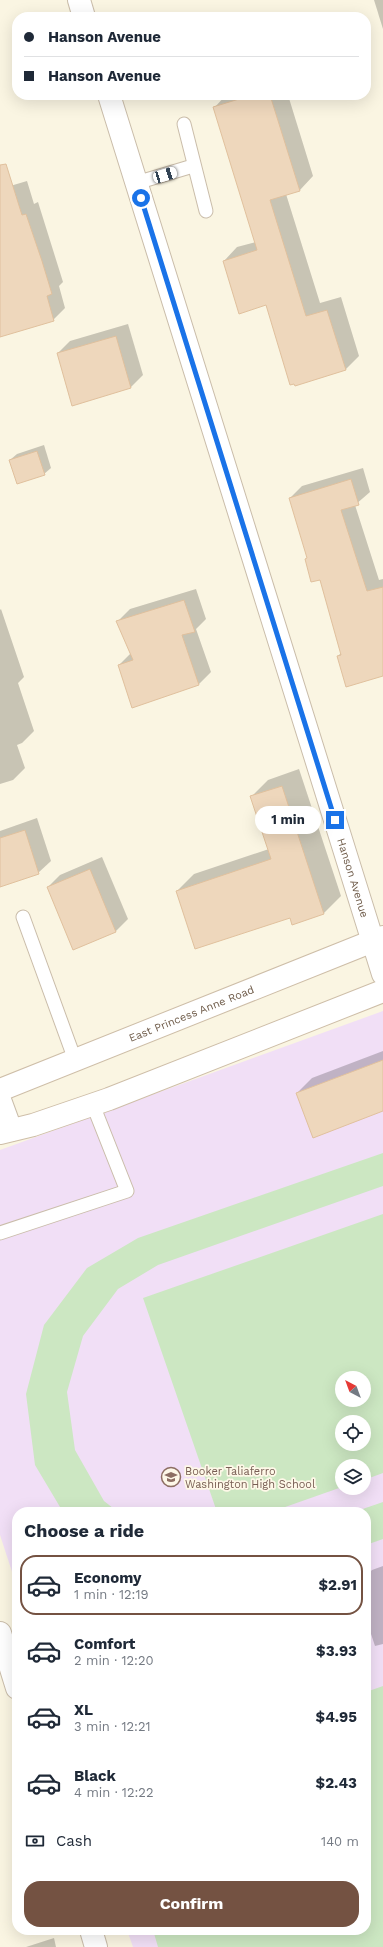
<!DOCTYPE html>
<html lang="en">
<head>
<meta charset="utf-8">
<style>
	:root { --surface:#fff; --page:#f6f6f7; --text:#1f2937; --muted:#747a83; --line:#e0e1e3; --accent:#745242 }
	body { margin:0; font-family:"Work Sans",sans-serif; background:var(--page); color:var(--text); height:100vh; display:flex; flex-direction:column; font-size:15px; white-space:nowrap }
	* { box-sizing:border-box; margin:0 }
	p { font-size:13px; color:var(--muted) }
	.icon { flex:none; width:22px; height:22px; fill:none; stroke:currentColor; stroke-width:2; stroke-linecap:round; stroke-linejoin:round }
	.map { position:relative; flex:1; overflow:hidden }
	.panel { position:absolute; left:12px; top:1507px; width:359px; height:428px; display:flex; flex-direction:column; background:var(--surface); border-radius:16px; box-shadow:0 4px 16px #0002 }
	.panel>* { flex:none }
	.hud { position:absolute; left:12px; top:12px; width:359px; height:88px; border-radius:16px; box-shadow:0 4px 16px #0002; display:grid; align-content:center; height:88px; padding:0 12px; background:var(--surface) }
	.needle { width:26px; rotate:319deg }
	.fabs { position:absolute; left:335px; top:1371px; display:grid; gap:8px }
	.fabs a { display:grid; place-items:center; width:36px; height:36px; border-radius:50%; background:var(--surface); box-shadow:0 4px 16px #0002; font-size:20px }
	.end { position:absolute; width:18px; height:18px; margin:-9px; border:5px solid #1a73e8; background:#fff; box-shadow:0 0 0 2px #fff }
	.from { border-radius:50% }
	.bubble { position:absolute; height:28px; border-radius:14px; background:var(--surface); box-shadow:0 4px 16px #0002; font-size:13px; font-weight:700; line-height:28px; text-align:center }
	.car { position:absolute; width:12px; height:24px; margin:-12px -6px; border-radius:5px; box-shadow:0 0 3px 1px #0007; background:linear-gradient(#fff 24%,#345 0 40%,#fff 0 76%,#345 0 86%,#fff 0) }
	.hud b { display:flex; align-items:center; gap:14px; height:38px; font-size:15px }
	.hud b+b { border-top:1px solid var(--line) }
	.hud i { width:10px; height:10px; background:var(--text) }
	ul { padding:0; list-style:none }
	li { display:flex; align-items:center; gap:12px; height:60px; margin:0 8px 6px; padding:0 4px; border:2px solid transparent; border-radius:16px }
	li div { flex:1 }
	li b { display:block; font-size:15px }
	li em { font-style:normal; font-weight:700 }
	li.selected { border-color:var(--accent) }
	li>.icon { width:36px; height:36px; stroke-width:1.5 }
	h2 { padding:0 12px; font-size:18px; line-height:48px }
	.pay { display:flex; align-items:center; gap:10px; height:44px; padding:0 12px; font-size:15px }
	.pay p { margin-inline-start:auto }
	.cta { display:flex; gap:8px; margin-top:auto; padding:8px 12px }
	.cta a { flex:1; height:46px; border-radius:16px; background:var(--accent); color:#fff; font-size:16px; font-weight:700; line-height:46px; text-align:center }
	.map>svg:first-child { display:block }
</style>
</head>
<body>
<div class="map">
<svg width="383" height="1947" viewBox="0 0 383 1947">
	<rect width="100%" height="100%" fill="#faf5e2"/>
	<path fill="#f1dff6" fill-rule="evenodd" d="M383,1011V1947H133L127,1930H366V1512H17V1587L0,1535V1150ZM342,1378H364V1400H342ZM342,1422H364V1444H342ZM342,1466H364V1488H342Z"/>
	<g fill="#cce7c2" fill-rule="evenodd">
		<path d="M383,1153V1186L158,1265L118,1289L83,1336L67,1392L75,1450L104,1501L118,1512H63L35,1465L26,1394L44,1325L87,1268L138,1238Z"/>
		<path d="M383,1214V1473L364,1480V1466H342V1487L271,1512H217L143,1298ZM342,1378H364V1400H342ZM342,1422H364V1444H342Z"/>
		<path d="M383,1502V1539L366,1545V1512H354Z"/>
		<path d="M383,1686V1947H158L153,1930H366V1692Z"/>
	</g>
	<g fill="#0003">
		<path d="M374,0H383V29Z"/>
		<path d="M226,95H288L313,176L300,190L286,194L320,303L341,297L359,356L345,370L266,304L224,261L237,247L256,242L214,108Z"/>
		<path d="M27,181L34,204L38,202L63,282L59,286L65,308L53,320H0V189Z"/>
		<path d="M128,324L143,375L131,387L73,405L58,353L70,341Z"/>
		<path d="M44,445L51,468L44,474L10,460L17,454Z"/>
		<path d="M363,468L370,492L355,505L379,580L383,579V675L338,656L342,652L321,579L308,558L290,498L302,486Z"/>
		<path d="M196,589L206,619L196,629L211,672L199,684L119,665L131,653L118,621L130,609Z"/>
		<path d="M1,609L24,677L18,683L34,731L22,743L17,745L25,768L13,780L0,784V610Z"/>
		<path d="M299,769L341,896L324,913L290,916L177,891L194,874L269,849L251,797L268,780Z"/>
		<path d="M37,818L51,861L38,873L0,886V831Z"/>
		<path d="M102,857L128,919L116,931L74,949L48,887L60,875Z"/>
		<path d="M383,1051V1110L297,1093L312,1078Z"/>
		<path d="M383,1566V1644L375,1646L366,1619V1576L372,1570Z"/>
		<path d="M54,1938L56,1947H26Z"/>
	</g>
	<g fill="#eed7bc" stroke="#e0c09d">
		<path d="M252,95H270L300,191L270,200L306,316L327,310L346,370L295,386L294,384L290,385L266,305L239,314L223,261L257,250L213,107Z"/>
		<path d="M6,164L22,215L26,214L42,261L52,294L47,296L54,321L0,337V165Z"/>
		<path d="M116,336L131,388L72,406L57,353Z"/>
		<path d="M37,451L45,475L17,484L9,460Z"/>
		<path d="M351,479L359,505L341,510L367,591L383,587V676L346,687L337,656L341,655L320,580L311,582L305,559L307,558L289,498Z"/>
		<path d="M184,600L195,632L182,635L199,685L132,708L118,665L133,660L116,621Z"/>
		<path d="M282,786L324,914L292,925L290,918L195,949L176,891L271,859L250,796Z"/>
		<path d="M25,830L39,874L0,887V838Z"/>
		<path d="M90,869L116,932L73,950L47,887Z"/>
		<path d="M383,1060V1111L313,1138L296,1093Z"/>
	</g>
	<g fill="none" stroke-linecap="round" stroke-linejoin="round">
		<defs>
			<g id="lane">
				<path d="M184,124L206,211"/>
				<path d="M136,183L193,166"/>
				<path d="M23,917L75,1060"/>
				<path d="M0,1233L127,1191L93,1105"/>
			</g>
			<g id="street">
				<path d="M79,0L84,17"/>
				<path id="s1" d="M109,95L383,974"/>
				<path d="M0,1100L11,1130"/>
				<path d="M0,1633L17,1688"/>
				<path d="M91,1930L96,1947"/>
			</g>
			<g id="secondary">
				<path id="s2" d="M0,1090L383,937"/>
				<path d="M0,1133L33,1125L109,1099L383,991"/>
			</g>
		</defs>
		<use href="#lane" stroke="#cabdaa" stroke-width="15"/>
		<use href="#street" stroke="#cabdaa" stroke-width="24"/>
		<use href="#secondary" stroke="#cebea8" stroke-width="24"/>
		<use href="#lane" stroke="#fff" stroke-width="13"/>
		<use href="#street" stroke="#fff" stroke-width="22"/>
		<use href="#secondary" stroke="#fff" stroke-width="22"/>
	</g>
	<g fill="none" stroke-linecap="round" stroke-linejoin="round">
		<path stroke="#1a73e8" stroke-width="5" d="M141,198L335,820"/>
	</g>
	<defs>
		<symbol id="school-ring" viewBox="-11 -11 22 22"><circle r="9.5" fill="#fef8e8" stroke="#8d6e63" stroke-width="1.5"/><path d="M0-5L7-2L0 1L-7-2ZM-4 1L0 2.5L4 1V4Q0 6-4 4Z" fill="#8d6e63"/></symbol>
	</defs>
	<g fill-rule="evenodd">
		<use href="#school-ring" x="160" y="1466" width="22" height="22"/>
	</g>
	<g text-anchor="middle" stroke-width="3.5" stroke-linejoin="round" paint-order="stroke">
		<g font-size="11" fill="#705d4b" stroke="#fef8e8">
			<text dy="4" stroke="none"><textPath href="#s1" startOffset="820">Hanson Avenue</textPath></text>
			<text dy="4" stroke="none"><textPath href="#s2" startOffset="206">East Princess Anne Road</textPath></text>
		</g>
		<g font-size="11" fill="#785e54" stroke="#fef8e8" text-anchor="start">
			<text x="185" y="1475">Booker Taliaferro<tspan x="185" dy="13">Washington High School</tspan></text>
		</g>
	</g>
</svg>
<div class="fabs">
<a><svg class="needle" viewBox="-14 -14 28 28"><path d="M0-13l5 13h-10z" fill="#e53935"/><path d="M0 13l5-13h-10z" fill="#747a83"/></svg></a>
<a><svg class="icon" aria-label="locate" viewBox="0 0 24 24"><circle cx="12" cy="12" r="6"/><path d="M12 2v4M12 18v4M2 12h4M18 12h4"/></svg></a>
<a><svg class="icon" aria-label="layers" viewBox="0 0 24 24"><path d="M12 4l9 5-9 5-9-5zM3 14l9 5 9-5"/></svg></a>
</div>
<i class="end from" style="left:141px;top:198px"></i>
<i class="end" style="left:335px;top:820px"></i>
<div class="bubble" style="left:255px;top:806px;width:66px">1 min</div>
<i class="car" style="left:165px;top:175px;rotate:73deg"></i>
<div class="hud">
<b><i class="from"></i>Hanson Avenue</b>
<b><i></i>Hanson Avenue</b>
</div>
<section class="panel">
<h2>Choose a ride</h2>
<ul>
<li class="selected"><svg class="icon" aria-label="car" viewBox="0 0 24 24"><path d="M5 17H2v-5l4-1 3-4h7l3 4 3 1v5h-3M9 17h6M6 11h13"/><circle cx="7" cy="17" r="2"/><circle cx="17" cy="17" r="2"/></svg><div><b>Economy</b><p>1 min · 12:19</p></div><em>$2.91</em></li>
<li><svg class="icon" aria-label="car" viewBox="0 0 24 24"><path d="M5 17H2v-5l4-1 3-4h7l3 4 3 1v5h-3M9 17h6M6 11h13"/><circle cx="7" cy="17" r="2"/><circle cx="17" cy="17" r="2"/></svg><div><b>Comfort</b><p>2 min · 12:20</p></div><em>$3.93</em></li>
<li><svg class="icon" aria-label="car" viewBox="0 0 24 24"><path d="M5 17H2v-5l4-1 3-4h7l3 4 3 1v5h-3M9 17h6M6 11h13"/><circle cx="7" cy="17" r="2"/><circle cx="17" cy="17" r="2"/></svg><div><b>XL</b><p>3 min · 12:21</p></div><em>$4.95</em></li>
<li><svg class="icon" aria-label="car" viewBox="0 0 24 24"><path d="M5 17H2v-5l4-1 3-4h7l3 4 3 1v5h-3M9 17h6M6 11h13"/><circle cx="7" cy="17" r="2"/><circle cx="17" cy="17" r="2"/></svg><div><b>Black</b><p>4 min · 12:22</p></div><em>$2.43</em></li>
</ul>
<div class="pay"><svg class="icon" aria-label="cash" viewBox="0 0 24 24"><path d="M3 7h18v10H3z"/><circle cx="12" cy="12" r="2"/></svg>Cash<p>140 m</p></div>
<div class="cta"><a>Confirm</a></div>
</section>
</div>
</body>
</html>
